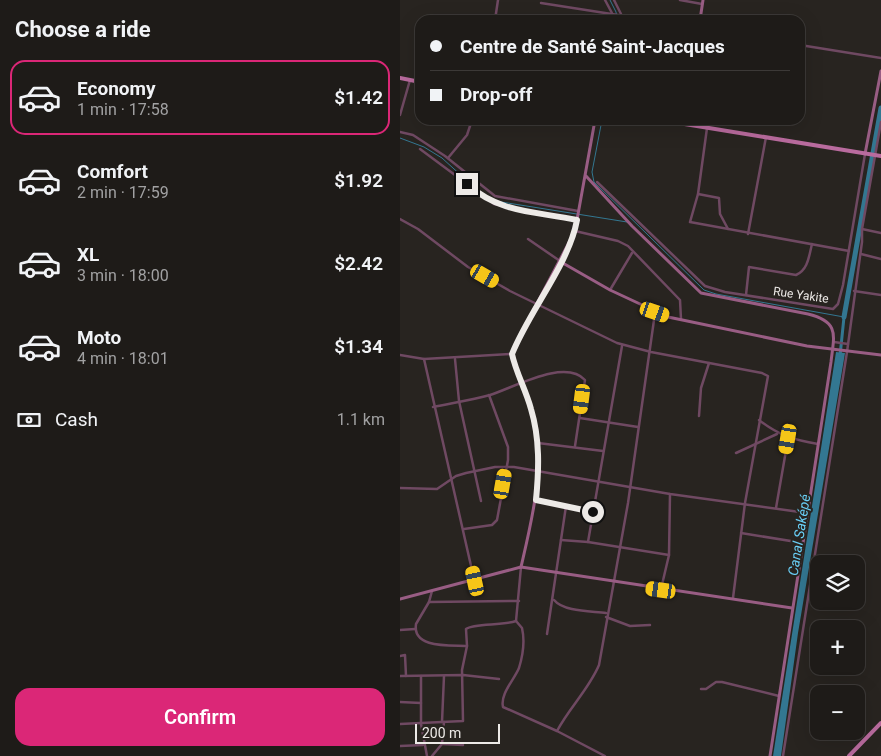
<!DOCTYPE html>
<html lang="en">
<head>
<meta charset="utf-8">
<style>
	:root { --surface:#1e1b18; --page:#262421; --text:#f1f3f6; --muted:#a1a1a2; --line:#3c3937; --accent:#db2777 }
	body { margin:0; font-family:Roboto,sans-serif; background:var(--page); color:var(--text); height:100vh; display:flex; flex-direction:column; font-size:19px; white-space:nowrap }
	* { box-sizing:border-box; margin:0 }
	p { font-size:16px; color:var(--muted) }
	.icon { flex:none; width:28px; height:28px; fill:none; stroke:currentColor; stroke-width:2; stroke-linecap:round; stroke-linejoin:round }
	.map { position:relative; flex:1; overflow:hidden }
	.drawer { display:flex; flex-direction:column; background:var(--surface); width:400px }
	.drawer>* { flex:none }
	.hud { position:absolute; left:15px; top:15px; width:390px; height:110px; border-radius:15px; box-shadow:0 5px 20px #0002,0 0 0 1px var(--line); display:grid; align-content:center; height:110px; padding:0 15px; background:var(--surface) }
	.tools { position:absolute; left:410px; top:555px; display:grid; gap:10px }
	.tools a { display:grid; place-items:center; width:55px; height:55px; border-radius:10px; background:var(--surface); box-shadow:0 5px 20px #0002,0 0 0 1px var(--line); font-size:25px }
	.scale { position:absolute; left:15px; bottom:12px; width:85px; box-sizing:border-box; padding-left:5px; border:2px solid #edeae7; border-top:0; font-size:14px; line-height:18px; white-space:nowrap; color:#edeae7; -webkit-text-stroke:4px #282420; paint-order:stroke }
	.end { position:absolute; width:22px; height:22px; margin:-11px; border:6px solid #edeae7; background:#111; box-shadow:0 0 0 2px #111 }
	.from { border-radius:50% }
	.car { position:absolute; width:15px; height:30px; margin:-15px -8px; border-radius:6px; box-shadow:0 0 4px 1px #0007; background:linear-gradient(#f5c518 24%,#345 0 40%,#f5c518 0 76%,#345 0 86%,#f5c518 0) }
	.hud b { display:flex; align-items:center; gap:18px; height:48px; font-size:19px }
	.hud b+b { border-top:1px solid var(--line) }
	.hud i { width:12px; height:12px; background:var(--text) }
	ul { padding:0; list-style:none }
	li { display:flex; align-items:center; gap:15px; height:75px; margin:0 10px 8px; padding:0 5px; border:2px solid transparent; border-radius:15px }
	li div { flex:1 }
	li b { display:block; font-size:19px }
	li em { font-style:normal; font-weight:600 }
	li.active { border-color:var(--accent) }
	li>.icon { width:45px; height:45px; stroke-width:1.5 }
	h2 { padding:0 15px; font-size:22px; line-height:60px }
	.pay { display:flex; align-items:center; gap:12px; height:55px; padding:0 15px; font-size:19px }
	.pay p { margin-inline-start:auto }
	.action { display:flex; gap:10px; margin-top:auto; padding:10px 15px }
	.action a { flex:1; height:58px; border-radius:15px; background:var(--accent); color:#fff; font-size:20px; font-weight:600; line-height:58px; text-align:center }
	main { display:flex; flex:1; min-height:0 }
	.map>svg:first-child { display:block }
</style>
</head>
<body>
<main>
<section class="drawer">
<h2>Choose a ride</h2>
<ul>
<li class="active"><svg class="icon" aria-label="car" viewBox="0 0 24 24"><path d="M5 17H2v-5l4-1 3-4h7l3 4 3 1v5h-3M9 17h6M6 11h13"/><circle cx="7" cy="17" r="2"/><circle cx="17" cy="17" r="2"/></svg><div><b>Economy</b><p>1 min · 17:58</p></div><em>$1.42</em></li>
<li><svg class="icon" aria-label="car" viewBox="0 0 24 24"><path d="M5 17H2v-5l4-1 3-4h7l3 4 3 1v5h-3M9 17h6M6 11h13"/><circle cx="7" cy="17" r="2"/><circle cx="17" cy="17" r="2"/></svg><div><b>Comfort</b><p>2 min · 17:59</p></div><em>$1.92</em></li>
<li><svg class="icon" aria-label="car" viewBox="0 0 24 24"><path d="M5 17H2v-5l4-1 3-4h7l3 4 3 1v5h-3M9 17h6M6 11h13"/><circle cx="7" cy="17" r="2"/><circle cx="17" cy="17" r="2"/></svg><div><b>XL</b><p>3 min · 18:00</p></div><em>$2.42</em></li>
<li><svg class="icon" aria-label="car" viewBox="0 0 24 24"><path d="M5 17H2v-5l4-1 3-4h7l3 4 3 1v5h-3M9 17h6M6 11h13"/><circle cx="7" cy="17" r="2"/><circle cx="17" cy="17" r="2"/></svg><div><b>Moto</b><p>4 min · 18:01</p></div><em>$1.34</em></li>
</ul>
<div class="pay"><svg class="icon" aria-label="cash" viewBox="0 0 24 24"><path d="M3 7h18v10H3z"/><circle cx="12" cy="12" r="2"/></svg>Cash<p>1.1 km</p></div>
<div class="action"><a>Confirm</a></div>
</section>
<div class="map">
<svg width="481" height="756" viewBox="0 0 481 756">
	<rect width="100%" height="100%" fill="#282420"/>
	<path fill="#337791" d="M436,352L445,353L398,633L381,756H373Z"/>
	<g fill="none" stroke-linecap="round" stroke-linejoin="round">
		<g stroke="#337791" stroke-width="1">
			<path d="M210,0L216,12L217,20"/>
			<path d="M202,120L192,172L194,182L304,290L316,294L444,317"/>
			<path d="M0,138L24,147L42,158L76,189L95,201L227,222"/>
		</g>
		<path stroke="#337791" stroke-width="3" d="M440,356L444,317"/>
		<path stroke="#337791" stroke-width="5" d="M444,317L481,108"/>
		<g stroke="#6f4962" stroke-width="2.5">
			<path d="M205,0L213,15V20"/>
			<path d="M214,0L221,14L220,20"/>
			<path d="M280,0L302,4"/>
			<path d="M141,3L250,20"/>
			<path d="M95,20L98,0"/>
			<path d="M18,31L16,49L20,51"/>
			<path d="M400,45L481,58"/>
			<path d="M0,115L10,80"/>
			<path d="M307,128L298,194L290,222L449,251"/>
			<path d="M0,132L13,135L45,156L95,196L178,211"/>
			<path d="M20,149L94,204L177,220"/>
			<path d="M48,158L67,135L72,120"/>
			<path d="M197,182L305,286L325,292L433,309L438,304L443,285L465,154"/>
			<path d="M298,194L319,198L320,214L328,229"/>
			<path d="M0,219L18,229L68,267L110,291L217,343L251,352L362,373L368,376L345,503L333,598"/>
			<path d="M462,229L481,233"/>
			<path d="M175,231L218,241L228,246L280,300L281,319"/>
			<path d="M348,234L366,137"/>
			<path d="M128,239L160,261"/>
			<path d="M461,254L481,259"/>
			<path d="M210,290L232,253"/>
			<path d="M454,291L481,295"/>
			<path d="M346,295L349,267L396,275C408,270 409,256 412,244"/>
			<path d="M434,342L448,344"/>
			<path d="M0,355L24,359L112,354"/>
			<path d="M24,359L74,579"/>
			<path d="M55,359L59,401L81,501"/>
			<path d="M33,407C52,403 72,400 90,395C113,388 165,358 185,380L175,446"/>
			<path d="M299,416L301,388L309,363"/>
			<path d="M180,418L238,427"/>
			<path d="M359,420C378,435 394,440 418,444"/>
			<path d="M138,443L203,451"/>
			<path d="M336,453L377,434"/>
			<path d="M0,488L37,489L56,476L66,473L95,467H114L270,494L407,513"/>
			<path d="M136,501L193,512"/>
			<path d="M376,508L388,439"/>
			<path d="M64,529L92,525L97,520L108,460V447L89,395"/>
			<path d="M341,533L403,543"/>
			<path d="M161,540L188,542L269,555"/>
			<path d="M188,542L222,346"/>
			<path d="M261,589L269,555L270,494"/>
			<path d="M32,591L29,602L16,624C12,649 51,645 67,646"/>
			<path d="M154,600C164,612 191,611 206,613"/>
			<path d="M29,602L119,601"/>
			<path d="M206,617L230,626L250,625"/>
			<path d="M116,621L122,628C125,641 123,655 119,668C114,680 100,694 103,707L157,731L205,756"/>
			<path d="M0,630L15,629"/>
			<path d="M147,634L166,506"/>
			<path d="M0,656L5,655L6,676"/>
			<path d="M0,676L63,675L99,679"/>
			<path d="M21,676V724L27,756"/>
			<path d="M301,689H306L316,682H322L379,696"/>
			<path d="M0,702L21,703"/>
			<path d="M42,722L44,676"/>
			<path d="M0,724L63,721L62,670L67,646L66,629C74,623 103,626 116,621L121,567"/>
			<path d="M157,731C169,708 189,689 199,665L228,503L255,313"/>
			<path d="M42,744L63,745"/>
			<path d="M0,746L23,745"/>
			<path d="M32,756L42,744L44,722"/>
			<path d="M383,756L447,352L462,242V229L481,122"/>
		</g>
		<g stroke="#995d84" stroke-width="3">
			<path d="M300,20L303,0"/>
			<path d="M465,154L481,71"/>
			<path d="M186,176L232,226L301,293L408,314C440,322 434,335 431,362L370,756"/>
			<path d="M161,262L210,290L268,317L407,346L481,355"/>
			<path d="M121,567C133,515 147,462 131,408C126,390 116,373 112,354L120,336L175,231L195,120"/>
			<path d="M0,599L121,567L392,608"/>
		</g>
		<g stroke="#b96b9e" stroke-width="4">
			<path d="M0,78L20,82"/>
			<path d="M260,120L481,156"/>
			<path d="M449,756L481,723"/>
		</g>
	</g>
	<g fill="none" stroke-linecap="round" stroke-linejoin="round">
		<path stroke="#edeae7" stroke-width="6" d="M67,184C101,214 135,211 177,220C169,264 129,311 112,354C116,373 126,390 131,409C140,439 139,469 136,500L193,512"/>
	</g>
	<g text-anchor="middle" stroke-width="4" stroke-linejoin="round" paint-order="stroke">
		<g font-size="12" fill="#edeae7" stroke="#282420">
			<text transform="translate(401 295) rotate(8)" y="4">Rue Yakite</text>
		</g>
		<g font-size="14" font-style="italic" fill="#69cef5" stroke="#282420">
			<text transform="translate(399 535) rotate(-81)" y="5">Canal Saképé</text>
		</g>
	</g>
</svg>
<div class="tools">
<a><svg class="icon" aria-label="layers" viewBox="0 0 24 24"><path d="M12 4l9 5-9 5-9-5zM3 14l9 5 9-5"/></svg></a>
<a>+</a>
<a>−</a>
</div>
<div class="scale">200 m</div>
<i class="end from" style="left:193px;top:512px"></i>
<i class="end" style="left:67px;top:184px"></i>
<i class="car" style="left:85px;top:276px;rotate:120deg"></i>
<i class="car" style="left:255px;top:312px;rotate:109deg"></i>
<i class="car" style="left:182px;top:399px;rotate:187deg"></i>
<i class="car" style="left:388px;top:439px;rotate:190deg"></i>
<i class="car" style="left:103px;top:484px;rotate:10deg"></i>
<i class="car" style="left:75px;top:581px;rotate:348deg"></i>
<i class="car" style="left:261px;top:590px;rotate:278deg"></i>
<div class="hud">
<b><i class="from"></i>Centre de Santé Saint-Jacques</b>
<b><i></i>Drop-off</b>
</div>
</div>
</main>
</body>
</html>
